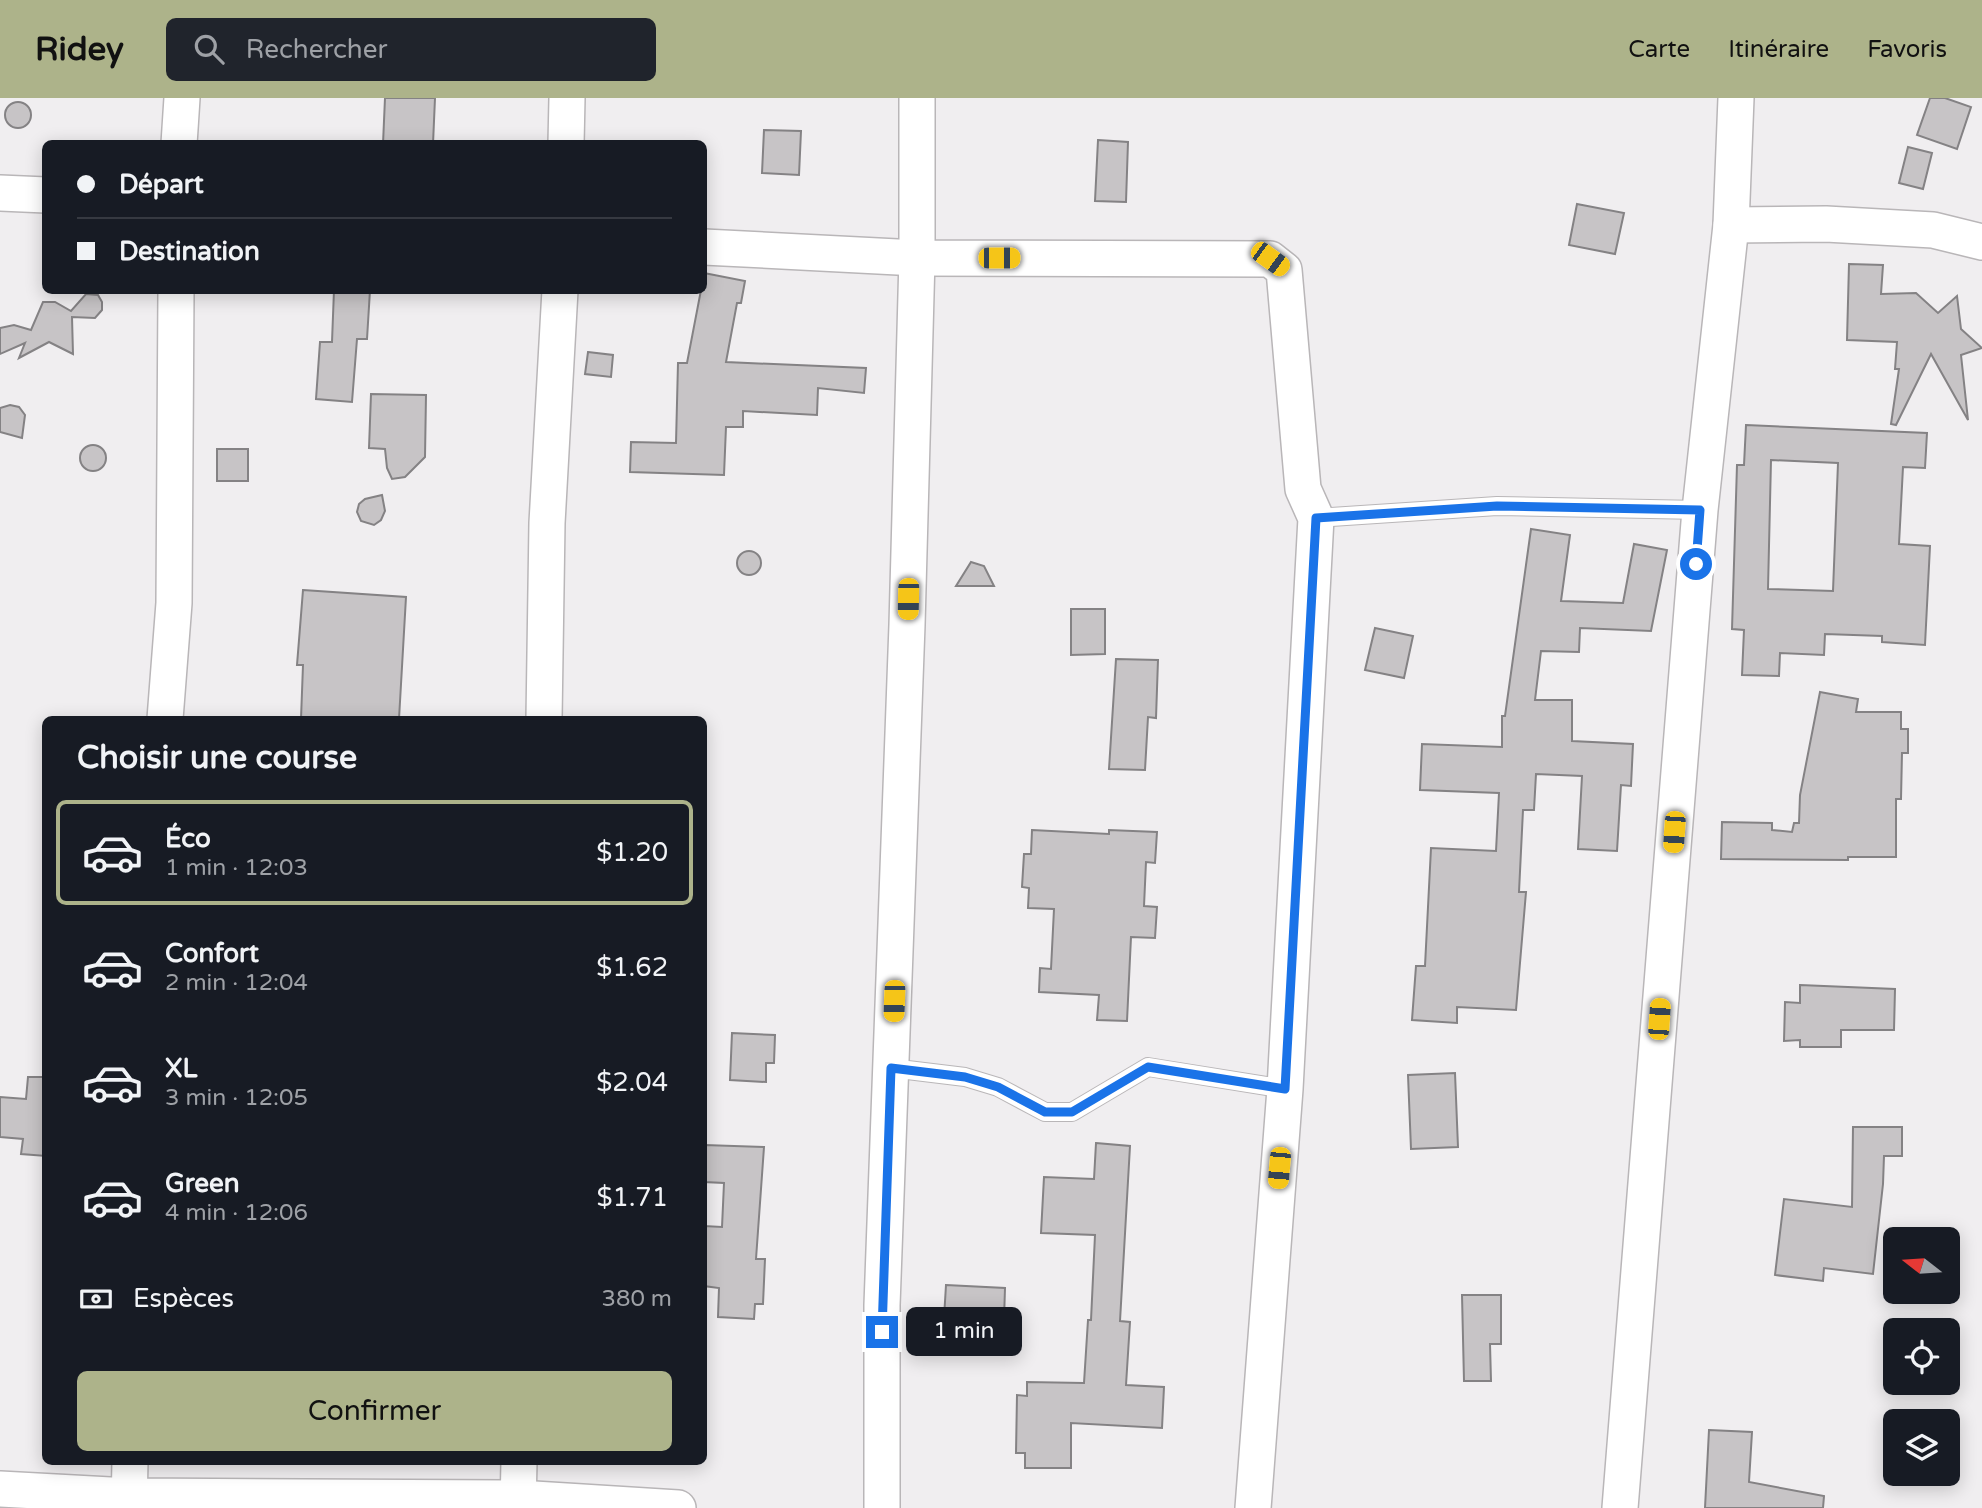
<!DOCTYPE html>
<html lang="fr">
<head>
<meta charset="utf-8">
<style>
	:root { --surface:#171b24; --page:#20242c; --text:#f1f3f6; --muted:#9ea1a6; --line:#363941; --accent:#adb38a }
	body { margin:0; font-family:"Varela Round",sans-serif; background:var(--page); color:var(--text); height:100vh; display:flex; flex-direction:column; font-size:26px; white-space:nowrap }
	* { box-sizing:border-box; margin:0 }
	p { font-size:23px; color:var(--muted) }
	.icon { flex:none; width:38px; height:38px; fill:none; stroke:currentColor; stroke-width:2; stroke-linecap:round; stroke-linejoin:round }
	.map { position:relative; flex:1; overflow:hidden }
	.details { position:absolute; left:42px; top:618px; width:665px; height:749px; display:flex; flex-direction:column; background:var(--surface); border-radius:10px; box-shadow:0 4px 18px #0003 }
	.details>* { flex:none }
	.top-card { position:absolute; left:42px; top:42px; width:665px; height:154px; border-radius:10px; box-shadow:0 4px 18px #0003; display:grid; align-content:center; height:154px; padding:0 35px; background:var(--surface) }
	.needle { width:46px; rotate:287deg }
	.buttons { position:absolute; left:1883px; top:1129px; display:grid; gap:14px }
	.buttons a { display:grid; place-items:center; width:77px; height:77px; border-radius:10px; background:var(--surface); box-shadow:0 4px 18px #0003; font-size:35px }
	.end { position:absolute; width:32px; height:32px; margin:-16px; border:9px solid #1a73e8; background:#fff; box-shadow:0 0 0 4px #fff }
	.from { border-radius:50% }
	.bubble { position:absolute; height:49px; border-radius:10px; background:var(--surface); box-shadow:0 4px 18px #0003; font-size:23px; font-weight:600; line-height:49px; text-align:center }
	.car { position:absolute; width:21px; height:42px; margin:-21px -10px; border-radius:9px; box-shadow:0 0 5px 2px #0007; background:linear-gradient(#f5c518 24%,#345 0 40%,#f5c518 0 76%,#345 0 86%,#f5c518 0) }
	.top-card b { display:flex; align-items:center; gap:24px; height:66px; font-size:26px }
	.top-card b+b { border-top:2px solid var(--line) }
	.top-card i { width:18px; height:18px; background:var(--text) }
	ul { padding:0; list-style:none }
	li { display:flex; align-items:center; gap:21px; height:105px; margin:0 14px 10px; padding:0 21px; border:4px solid transparent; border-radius:10px }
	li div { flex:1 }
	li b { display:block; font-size:26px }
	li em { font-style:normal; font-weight:600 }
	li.current { border-color:var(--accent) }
	li>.icon { width:63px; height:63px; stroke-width:1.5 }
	h2 { padding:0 35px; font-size:32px; line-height:84px }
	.pay { display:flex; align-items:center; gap:18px; height:77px; padding:0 35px; font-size:26px }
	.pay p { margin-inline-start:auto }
	.cta { display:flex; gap:14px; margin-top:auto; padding:14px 35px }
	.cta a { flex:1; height:80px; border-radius:10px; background:var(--accent); color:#111; font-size:28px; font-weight:600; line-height:80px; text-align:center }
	header { display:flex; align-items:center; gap:42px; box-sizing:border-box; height:98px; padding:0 35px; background:var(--accent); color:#111 }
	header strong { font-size:33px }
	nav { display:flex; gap:38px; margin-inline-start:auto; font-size:24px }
	.search { width:490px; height:63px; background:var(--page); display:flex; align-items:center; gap:18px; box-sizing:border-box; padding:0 24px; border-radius:10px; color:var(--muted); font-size:26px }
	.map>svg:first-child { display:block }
</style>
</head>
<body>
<header>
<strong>Ridey</strong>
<div class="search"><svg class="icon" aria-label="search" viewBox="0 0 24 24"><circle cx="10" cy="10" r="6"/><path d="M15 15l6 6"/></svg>Rechercher</div>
<nav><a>Carte</a><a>Itinéraire</a><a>Favoris</a></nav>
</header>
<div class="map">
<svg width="1982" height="1410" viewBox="0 0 1982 1410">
	<rect width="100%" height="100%" fill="#f0eef0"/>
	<g fill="#c7c4c6" stroke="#848284" stroke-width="2" fill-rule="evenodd">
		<path d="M385,0H435L433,46H383Z"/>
		<path d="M1930,0H1945L1971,9L1957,51L1917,37Z"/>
		<circle cx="18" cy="17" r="13"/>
		<path d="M764,32L801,33L799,77L762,75Z"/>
		<path d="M1098,42L1128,44L1126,104L1095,103Z"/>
		<path d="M1908,49L1932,55L1923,91L1899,85Z"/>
		<path d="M1577,106L1624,115L1615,156L1569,147Z"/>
		<path d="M1849,166L1883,167L1881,196L1916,195L1938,215L1957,198L1961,231L1982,250L1961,257L1968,322L1931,256L1896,327L1891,326L1899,271H1895L1897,244L1847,242Z"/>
		<path d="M704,175L745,183L741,205H737L726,264L866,270L864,295L818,290L817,317L743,313V329H726L724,377L630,374L631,344L676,345L678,265H687L701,192H704Z"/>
		<path d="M334,192H370L367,241H357L352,304L316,301L320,244H332Z"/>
		<path d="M86,196L98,197L102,204V212L95,220L72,219L73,256L49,244L19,260L25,245L0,256V230L14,227L31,232L43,204H55L71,213Z"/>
		<path d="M588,254L613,257L611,279L585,276Z"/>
		<path d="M371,296L426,297L425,359L405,379L392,381L387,370L385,351L369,350Z"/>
		<path d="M10,307L19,309L25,317L22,340L0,334V310Z"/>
		<path d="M1746,327L1927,335L1925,370L1903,369L1899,446L1930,448L1925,547L1882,544V538L1825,536L1824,557L1780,555L1779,578L1742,577L1744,532L1732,531L1737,367H1744ZM1771,362L1838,365L1833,493L1768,491Z"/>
		<circle cx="93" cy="360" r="13"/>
		<rect x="217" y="351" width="31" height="32"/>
		<path d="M382,397L385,413L381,422L374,427L361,423L357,414L359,406L365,401Z"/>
		<path d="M1531,431L1570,437L1561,503L1623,505L1634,446L1667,452L1651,533L1580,530L1579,554L1541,553L1535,602H1572V643L1633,646L1631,688L1621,687L1617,753L1578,751L1582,678L1536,676L1534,712H1523L1519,794H1526L1516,912L1457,909V925L1412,922L1416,868H1425L1431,750L1496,753L1499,695L1420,692L1422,646L1502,649V618H1505Z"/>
		<circle cx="749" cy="465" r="12"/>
		<path d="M971,464L984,468L994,488H956Z"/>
		<path d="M303,492L406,499L399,621H301L303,567H297Z"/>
		<path d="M1071,511H1105V556L1071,557Z"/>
		<path d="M1375,530L1413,538L1404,580L1365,572Z"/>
		<path d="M1116,561L1158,562L1156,620L1148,619L1145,672L1109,671Z"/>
		<path d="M1820,594L1858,601L1856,614H1901V631H1908V655H1902L1901,701H1896V759H1848V762L1721,761L1722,724L1772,725V732L1792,734L1794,725H1799L1800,697Z"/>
		<path d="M1032,732L1109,736V732L1157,734L1155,765L1146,764L1144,808L1157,809L1155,840L1131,839L1127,923L1097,922L1099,897L1039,894L1040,870L1051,871L1054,811L1028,810L1029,790L1022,789L1024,756H1031Z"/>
		<path d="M1800,887L1895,891L1894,932H1841V949H1800V942L1784,943L1785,904L1800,905Z"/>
		<path d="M732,935L775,937L774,965H766V984L730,982Z"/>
		<path d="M1455,975L1458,1049L1411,1051L1408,977Z"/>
		<path d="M28,979H46V1058L21,1056L23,1041L0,1039V999L26,1001Z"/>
		<path d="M1853,1029H1902V1058H1884L1883,1086L1873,1176L1824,1170L1823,1183L1775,1177L1784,1101L1852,1109Z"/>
		<path d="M1096,1045L1130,1048L1120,1223L1130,1224L1126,1287L1164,1289L1162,1330L1071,1325V1370H1025V1355H1016L1017,1297L1027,1298V1284L1084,1285L1088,1222H1091L1095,1137L1041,1135L1044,1079L1094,1081Z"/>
		<path d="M704,1047L764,1049L756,1161H765L763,1206H755L754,1221L718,1219L719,1190L704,1188V1128L722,1129L724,1085L704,1084Z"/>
		<path d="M946,1187L1005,1190L1004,1222L944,1220Z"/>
		<path d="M1462,1197H1501V1246H1490L1491,1283H1464Z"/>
		<path d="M1709,1332L1752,1334L1749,1384L1824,1398L1823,1410H1705Z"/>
	</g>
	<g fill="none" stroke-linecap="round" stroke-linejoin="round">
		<defs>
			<g id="service">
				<path d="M1316,420L1497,408L1700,412"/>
				<path d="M891,970L965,979L998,989L1045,1014H1072L1148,969L1285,991"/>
			</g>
			<g id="minor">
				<path d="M179,46L182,0"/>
				<path d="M566,46L567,0"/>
				<path d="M0,95L46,97"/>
				<path d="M1731,127L1826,126L1933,132L1982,144"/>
				<path d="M704,149L917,160L1270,161L1284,172L1303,391L1316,420L1285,991L1253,1410"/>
				<path d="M165,621L174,505L176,192"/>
				<path d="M544,621L547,425L560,192"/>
				<path d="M0,1391L129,1398L518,1400L678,1410"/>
				<path d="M129,1410L130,1363"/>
				<path d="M518,1410L519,1363"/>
				<path d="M882,1410V1207L907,527L917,160V0"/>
				<path d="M1620,1410L1700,412L1731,127L1736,0"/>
			</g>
		</defs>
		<use href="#service" stroke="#b9b6b8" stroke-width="20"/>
		<use href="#minor" stroke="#b9b6b8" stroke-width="38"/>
		<use href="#service" stroke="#fff" stroke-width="18"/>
		<use href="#minor" stroke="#fff" stroke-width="35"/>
	</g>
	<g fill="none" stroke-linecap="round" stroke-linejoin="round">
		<path stroke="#1a73e8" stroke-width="9" d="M882,1234L891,970L965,979L998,989L1045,1014H1072L1148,969L1285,991L1316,420L1497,408L1700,412L1696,466"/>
	</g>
</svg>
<div class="buttons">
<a><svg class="needle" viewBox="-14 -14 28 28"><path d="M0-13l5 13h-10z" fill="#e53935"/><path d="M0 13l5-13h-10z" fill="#9ea1a6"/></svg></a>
<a><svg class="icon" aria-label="locate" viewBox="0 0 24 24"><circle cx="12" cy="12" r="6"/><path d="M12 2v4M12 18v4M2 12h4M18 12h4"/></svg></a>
<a><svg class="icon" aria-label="layers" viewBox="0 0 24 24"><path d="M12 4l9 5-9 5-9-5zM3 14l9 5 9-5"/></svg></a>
</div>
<i class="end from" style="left:1696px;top:466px"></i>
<i class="end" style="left:882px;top:1234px"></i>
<div class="bubble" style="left:906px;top:1209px;width:116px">1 min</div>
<i class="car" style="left:999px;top:160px;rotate:90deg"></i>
<i class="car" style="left:1270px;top:161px;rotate:126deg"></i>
<i class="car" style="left:908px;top:501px;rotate:181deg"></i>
<i class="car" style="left:1674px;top:734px;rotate:184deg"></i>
<i class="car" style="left:894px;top:903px;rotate:182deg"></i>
<i class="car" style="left:1659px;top:921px;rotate:4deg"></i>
<i class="car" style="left:1279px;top:1070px;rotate:185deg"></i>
<div class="top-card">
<b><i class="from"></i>Départ</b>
<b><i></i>Destination</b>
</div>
<section class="details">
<h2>Choisir une course</h2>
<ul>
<li class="current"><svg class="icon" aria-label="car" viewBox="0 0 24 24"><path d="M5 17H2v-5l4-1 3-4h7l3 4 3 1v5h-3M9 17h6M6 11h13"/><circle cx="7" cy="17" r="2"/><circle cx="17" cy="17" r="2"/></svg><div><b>Éco</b><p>1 min · 12:03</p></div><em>$1.20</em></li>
<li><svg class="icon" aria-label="car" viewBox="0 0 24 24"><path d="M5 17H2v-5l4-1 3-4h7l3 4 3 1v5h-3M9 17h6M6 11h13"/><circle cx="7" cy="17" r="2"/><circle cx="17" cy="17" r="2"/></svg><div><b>Confort</b><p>2 min · 12:04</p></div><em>$1.62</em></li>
<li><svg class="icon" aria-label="car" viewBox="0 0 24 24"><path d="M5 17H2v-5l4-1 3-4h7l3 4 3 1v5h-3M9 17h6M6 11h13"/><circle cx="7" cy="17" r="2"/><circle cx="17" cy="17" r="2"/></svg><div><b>XL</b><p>3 min · 12:05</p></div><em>$2.04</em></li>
<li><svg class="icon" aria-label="car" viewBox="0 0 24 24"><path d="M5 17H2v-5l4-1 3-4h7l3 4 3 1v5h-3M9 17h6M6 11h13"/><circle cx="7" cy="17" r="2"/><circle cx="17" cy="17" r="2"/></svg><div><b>Green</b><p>4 min · 12:06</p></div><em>$1.71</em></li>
</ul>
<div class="pay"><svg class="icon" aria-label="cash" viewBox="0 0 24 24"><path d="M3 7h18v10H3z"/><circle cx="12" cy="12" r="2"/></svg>Espèces<p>380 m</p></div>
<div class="cta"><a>Confirmer</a></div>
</section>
</div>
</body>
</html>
